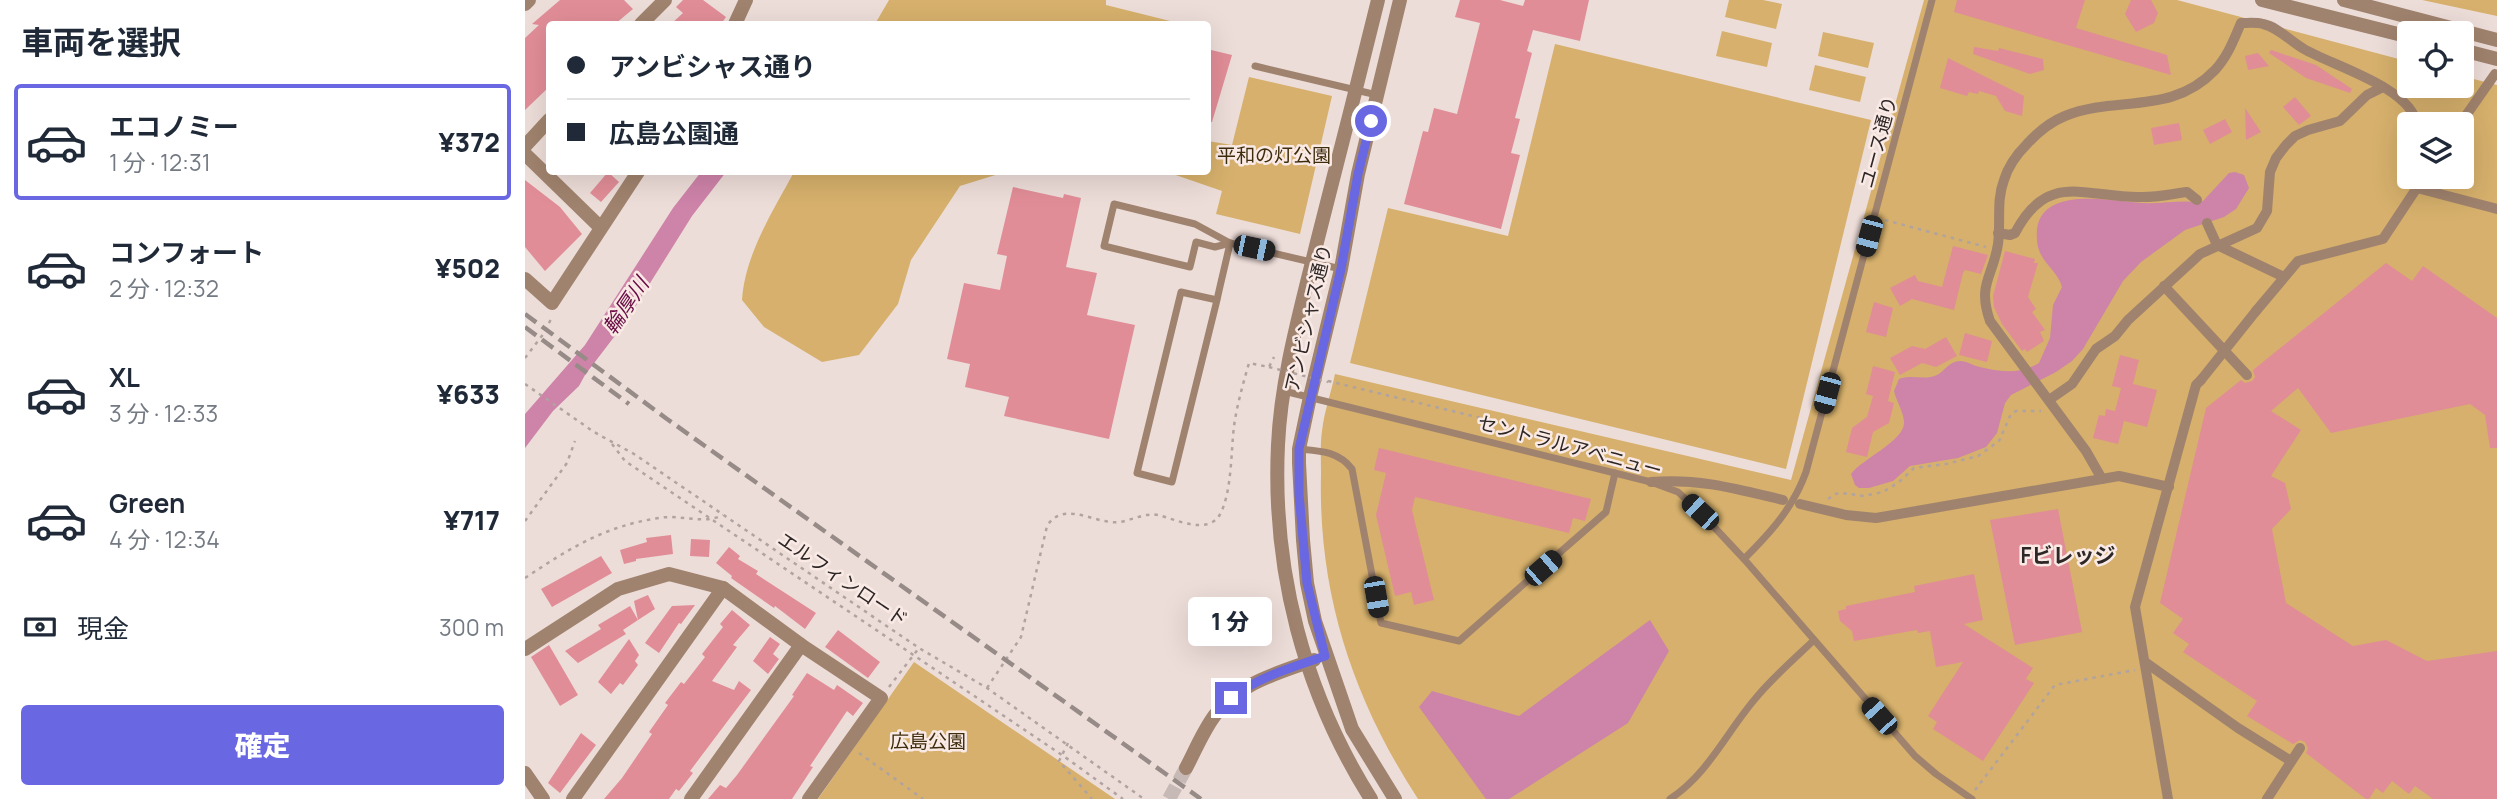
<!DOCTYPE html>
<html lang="ja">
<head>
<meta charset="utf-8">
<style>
	:root { --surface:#fff; --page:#f2f2f3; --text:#1f2937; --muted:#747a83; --line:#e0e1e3; --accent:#6967e1 }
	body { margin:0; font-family:Manrope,"Noto Sans JP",sans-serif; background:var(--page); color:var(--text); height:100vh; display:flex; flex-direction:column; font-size:26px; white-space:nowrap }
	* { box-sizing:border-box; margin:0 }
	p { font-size:23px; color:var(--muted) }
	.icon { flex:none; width:38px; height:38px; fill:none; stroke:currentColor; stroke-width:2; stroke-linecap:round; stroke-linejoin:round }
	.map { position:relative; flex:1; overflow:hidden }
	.side { display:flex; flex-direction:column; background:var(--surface); width:525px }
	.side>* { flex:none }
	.top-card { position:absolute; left:21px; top:21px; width:665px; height:154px; border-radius:7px; box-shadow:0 7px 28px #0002; display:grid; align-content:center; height:154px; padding:0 21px; background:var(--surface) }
	.controls { position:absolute; left:1872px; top:21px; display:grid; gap:14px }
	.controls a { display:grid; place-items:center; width:77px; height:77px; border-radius:7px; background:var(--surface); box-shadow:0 7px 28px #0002; font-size:35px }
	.end { position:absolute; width:32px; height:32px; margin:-16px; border:9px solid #6967e1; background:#fff; box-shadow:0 0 0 4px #fff }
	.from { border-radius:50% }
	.bubble { position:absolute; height:49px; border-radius:7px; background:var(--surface); box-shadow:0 7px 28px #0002; font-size:23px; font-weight:800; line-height:49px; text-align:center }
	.car { position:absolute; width:21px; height:42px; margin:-21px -10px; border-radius:9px; box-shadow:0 0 5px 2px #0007; background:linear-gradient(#222 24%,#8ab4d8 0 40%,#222 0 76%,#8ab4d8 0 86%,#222 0) }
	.top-card b { display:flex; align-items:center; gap:24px; height:66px; font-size:26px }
	.top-card b+b { border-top:2px solid var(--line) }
	.top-card i { width:18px; height:18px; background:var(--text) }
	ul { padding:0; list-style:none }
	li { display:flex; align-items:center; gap:21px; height:116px; margin:0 14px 10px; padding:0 7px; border:4px solid transparent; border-radius:7px }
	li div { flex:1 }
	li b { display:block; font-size:26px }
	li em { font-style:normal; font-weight:800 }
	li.active { border-color:var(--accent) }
	li>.icon { width:63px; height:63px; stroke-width:1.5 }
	h2 { padding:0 21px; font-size:32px; line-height:84px }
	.pay { display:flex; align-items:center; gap:18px; height:77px; padding:0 21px; font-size:26px }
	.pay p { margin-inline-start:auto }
	.cta { display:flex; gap:14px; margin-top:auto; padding:14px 21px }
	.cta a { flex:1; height:80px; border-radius:7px; background:var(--accent); color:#fff; font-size:28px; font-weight:800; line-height:80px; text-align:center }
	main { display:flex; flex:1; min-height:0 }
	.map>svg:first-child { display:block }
</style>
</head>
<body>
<main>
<section class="side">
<h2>車両を選択</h2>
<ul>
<li class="active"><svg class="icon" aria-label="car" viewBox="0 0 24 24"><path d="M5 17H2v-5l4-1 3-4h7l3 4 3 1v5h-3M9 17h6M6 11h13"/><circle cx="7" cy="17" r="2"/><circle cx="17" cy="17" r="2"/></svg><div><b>エコノミー</b><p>1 分 · 12:31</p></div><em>¥372</em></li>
<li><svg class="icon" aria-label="car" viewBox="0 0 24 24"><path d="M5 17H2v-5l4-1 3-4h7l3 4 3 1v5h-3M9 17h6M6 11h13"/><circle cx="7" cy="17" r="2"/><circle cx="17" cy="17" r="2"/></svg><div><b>コンフォート</b><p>2 分 · 12:32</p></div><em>¥502</em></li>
<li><svg class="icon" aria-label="car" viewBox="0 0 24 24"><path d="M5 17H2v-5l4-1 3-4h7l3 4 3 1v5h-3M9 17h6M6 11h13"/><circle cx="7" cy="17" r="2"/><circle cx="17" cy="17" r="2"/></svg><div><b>XL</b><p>3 分 · 12:33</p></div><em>¥633</em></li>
<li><svg class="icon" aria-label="car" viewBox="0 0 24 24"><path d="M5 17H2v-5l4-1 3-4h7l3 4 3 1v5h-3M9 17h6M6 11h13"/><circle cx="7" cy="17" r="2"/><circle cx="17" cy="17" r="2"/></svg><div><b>Green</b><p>4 分 · 12:34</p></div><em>¥717</em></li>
</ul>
<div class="pay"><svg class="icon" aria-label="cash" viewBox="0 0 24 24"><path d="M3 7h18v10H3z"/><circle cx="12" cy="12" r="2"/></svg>現金<p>300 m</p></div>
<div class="cta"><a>確定</a></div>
</section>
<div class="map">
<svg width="1972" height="799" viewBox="0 0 1972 799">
	<rect width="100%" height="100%" fill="#edddd9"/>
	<g fill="#d6b06c" fill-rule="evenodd">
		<path d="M364,0H581V5L657,24H350Z"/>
		<path d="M1204,0H1238L1257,4L1251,29L1200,17Z"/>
		<path d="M1399,0H1652L1885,62V86H1937V76L1972,85V799H893C828,699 793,594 796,474C796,460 795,445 797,431C799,412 806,393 810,374L1266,480ZM1885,124H1937V177H1885Z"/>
		<path d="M1897,0H1972V16Z"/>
		<path d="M1197,31L1247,43L1242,67L1191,56Z"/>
		<path d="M1298,32L1349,43L1343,68L1293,56Z"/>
		<path d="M1030,44L1346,120L1261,469L825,363L863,208L983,236Z"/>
		<path d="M1290,65L1341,77L1335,102L1284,90Z"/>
		<path d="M724,77L807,96L775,234L691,214L697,191L642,172H682L683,141L707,145Z"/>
		<path d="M269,172H500H480L435,186L386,260L373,304L334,355L297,362L239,327L217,300C220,254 248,211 269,172Z"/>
		<path d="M389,662L590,799H293Z"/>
	</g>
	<g fill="#ce83a9">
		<path d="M176,172H201L167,216L102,320L60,375L54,386L28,411L0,448V414L60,345L148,208Z"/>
		<path d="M1710,172L1719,175L1724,188L1711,209L1699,217L1660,230L1616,262L1598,281L1558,349L1547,361L1531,372L1486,395L1480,403L1472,433L1461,447L1433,458L1385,466L1368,481L1344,488H1334L1330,485L1326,474C1337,459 1377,442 1379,424C1380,414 1371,401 1369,391L1374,379C1386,374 1400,381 1412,375C1420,371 1424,361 1435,361C1440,361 1446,364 1451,366C1473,372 1494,375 1514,363L1525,338L1528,305L1537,287C1533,270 1513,262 1512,240C1507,183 1584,201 1617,203C1636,204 1654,200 1672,202L1678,201L1704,173Z"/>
		<path d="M1125,620L1144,651L1103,723L984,799H961L894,707L907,691L994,716Z"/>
	</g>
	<g fill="#e18d97">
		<path d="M35,0H99L108,9L90,24H24V87L0,110V38L14,25L7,24Z"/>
		<path d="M158,0H178L201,17L196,24H146L158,13L151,7Z"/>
		<path d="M935,0H975L998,6L1000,0H1064L1055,41L1008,30L1002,51L1007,53L990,118L995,119L986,153L995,155L976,229L879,204L898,131L903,132L909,108L932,114L955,23L930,17Z"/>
		<path d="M1432,0H1560L1551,28L1642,55L1646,75L1429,12Z"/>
		<path d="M1606,0H1626L1633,13L1629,23L1611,32L1600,14Z"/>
		<path d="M1449,47L1473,51L1474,48L1518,59L1519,70L1505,74L1448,54Z"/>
		<path d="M682,49L707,55L687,122H682Z"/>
		<path d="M1746,50L1791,65L1827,89L1825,93L1781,78L1744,53Z"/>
		<path d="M1733,53L1744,66L1723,70L1720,56Z"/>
		<path d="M1423,58L1499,96L1497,116L1480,111L1471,96L1454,91L1453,94L1444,92L1442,96L1415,88Z"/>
		<path d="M1770,97L1786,116L1774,125L1758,107Z"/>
		<path d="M1720,108L1736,132L1721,140Z"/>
		<path d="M1700,119L1707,132L1685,144L1678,130Z"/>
		<path d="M1654,123L1657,140L1629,145L1626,128Z"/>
		<path d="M83,172L94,182L76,202L65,193Z"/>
		<path d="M0,180L35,207L57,234L20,271L0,247Z"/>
		<path d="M488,187L538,198L539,194L556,198L541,267L572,273L562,315L610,325L584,439L479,416L484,397L440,387L445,364L422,359L439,283L475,290L482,256L472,254Z"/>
		<path d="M1428,246L1463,255L1456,274L1440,270L1438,273L1429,310L1387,299L1375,306L1365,288L1390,275L1393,281L1417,287Z"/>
		<path d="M1480,251L1510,259L1509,263H1513L1503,297L1511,309L1507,312L1520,330L1515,332L1519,341L1502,352L1500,349L1497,351L1477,324L1469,307L1468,296Z"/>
		<path d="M1861,263L1887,281L1898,266L1972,318V448H1965L1960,415L1945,404L1806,433L1773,388L1746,411L1776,430L1746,476L1760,483L1766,509L1747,529L1761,603L1828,646L1861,640L1902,661L1972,651V799H1908L1890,786L1884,794L1867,781L1858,793L1851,788L1844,799H1841L1781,753L1783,748L1780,742L1775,740L1768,744L1722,716L1732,701L1658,652L1664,644L1648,633L1658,619L1635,603L1681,408L1716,380L1720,383L1727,381L1730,377L1728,370Z"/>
		<path d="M1349,302L1368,308L1361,337L1341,332Z"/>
		<path d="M1440,333L1467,341L1462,362L1434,355Z"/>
		<path d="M1421,337L1432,356L1411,367L1397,363L1375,375L1365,358L1387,346L1400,349Z"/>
		<path d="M1595,355L1614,360L1608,384L1632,390L1622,427L1599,421L1593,444L1568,438L1574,415L1580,416L1581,409L1590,411L1596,388L1587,386Z"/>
		<path d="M1348,366L1370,372L1363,401L1369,403L1364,423L1348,432L1342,457L1321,452L1327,428L1342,417L1348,396L1341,394Z"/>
		<path d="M854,448L1066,499L1060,521L1048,518L1044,533L890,497L887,510L909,600L889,605L886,592L870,596L851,515L861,473L849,470Z"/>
		<path d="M1533,509L1557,632L1490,645L1465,520Z"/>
		<path d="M146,535L148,554L111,559V561L99,564L95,550L122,542L121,538Z"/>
		<path d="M166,539L185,540L184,557L165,556Z"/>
		<path d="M204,547L215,556L213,559L233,571L231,574L291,613L280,629L250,606L249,608L206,578L207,576L191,563Z"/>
		<path d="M76,556L87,573L27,607L16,589Z"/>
		<path d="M1449,574L1458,620L1439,624L1508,668L1501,679L1509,683L1458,761L1408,729L1412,722L1403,716L1438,662L1411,667L1405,631L1393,633L1392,630L1329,641L1327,631L1315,621L1313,611L1321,609V606L1390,592L1389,586Z"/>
		<path d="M123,595L130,609L113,620L109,601Z"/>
		<path d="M170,605L156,624L154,623L134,653L120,643L147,606Z"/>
		<path d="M105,606L113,620L98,630L101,634L53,663L40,651L76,629L73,625Z"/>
		<path d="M207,610L225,625L208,645L212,647L187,681L209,690L214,681L226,690L165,771L168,773L154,791L151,789L144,799H79L97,778L127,734L124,732L143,705L140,703L156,682L159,684L180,657L177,654L198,627L195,624Z"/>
		<path d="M313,630L355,662L343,678L300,647Z"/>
		<path d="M245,637L255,644L248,654L254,659L243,674L228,661Z"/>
		<path d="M104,639L114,655L110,661L113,665L98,685L95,683L86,694L73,682Z"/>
		<path d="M24,645L53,695L35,706L6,657Z"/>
		<path d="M282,673L309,690L312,685L338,703L328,716L322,711L285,766L288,767L267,799H183L195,785L201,788L212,775L269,696L267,695Z"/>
		<path d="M56,733L71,745L35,793L23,783Z"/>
	</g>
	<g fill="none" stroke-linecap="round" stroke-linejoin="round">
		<path stroke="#c7b9b5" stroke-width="14" stroke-dasharray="14 7" stroke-linecap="butt" d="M644,799L661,768"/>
		<g stroke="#b0a3a0" stroke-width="2.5" stroke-dasharray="3.5 5" stroke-linecap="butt">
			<path d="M1360,220L1461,247"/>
			<path d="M0,358L19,333L27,317"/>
			<path d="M803,381L960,419"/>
			<path d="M0,384L69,432L109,454L394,648L462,688L619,799"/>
			<path d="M87,444L100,461L537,755L598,799"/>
			<path d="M1303,499L1310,494L1317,493L1339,496L1358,492L1374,482L1389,468L1421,464L1453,456L1474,441L1486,414L1491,411H1516"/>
			<path d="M0,521L42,463L50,441"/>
			<path d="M0,578C45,548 80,526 134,518C156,514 178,525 198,515"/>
			<path d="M364,687L394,648"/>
			<path d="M462,688L496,637L522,526C537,502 564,520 586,522C603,524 616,512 633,515C650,519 681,535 694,516C707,495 706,450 709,426C712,405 718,384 724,363L744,367L749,357"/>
			<path d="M543,743L534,761L567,799"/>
			<path d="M334,753L398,799"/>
			<path d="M1450,790L1530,685L1610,670"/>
		</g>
		<g stroke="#a0836e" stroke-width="7">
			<path d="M730,66L852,95"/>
			<path d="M705,243L690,247L671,242L665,267L579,246L589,204L670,224L705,243L816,269"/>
			<path d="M692,300L656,292L612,473L647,482L692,300C696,281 701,262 705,243"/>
			<path d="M759,391L1126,482L1153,492L1175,512L1219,559L1390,756L1411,774L1447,799"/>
			<path d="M774,449C795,451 813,451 827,469L856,623L934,641L1081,512L1090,473"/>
			<path d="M1219,559C1246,532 1268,508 1281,472L1407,0"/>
			<path d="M1145,799C1183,774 1201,733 1230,699C1247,678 1269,659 1288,641"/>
		</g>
		<g stroke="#a0836e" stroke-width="10">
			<path d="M1935,124L1970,74"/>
			<path d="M1892,188L1972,209"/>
			<path d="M1682,223L1692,245L1759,277"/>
			<path d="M1473,233L1485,235L1490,233C1522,171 1560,197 1613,197C1630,198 1646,194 1662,192L1672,200"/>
			<path d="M1639,286L1722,375"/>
			<path d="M1731,311L1773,261L1858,239L1899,177"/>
			<path d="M1524,400L1547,384L1571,349L1590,336L1603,320L1675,254L1732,228L1742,211L1745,172L1751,158L1761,145L1770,136L1783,130L1815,121L1842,95L1858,87"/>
			<path d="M1577,479L1561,451L1465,321C1452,284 1468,277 1473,244C1476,222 1471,201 1479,180C1483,167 1492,154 1502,144C1513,132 1525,122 1540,116C1592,95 1646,116 1690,70C1703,56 1709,39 1716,23C1723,23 1731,22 1738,24C1753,27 1765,41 1779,49C1808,66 1885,87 1892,124"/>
			<path d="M1126,482C1174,478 1212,489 1258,500"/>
			<path d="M1275,504L1321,515L1351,518L1594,476L1644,487"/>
			<path d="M1620,662L1713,728L1766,761"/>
			<path d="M1643,799L1610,607L1671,385L1676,380"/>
			<path d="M1742,799L1775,748"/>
		</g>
		<g stroke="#a0836e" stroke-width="14">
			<path d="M0,4L4,0"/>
			<path d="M116,24L140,0"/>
			<path d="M210,24L221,0"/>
			<path d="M0,146L24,120"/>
			<path d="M0,154L75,227"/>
			<path d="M0,279L27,303L113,172"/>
			<path d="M0,649L93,589L144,574L198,588L276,645L356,698L284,799"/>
			<path d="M0,773L18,799"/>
			<path d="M48,799L198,588"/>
			<path d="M166,799L276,645"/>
		</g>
		<g stroke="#a0836e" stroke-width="14">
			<path d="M1737,0L1885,37"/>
			<path d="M1819,0L1972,40"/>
			<path d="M1937,50L1972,59"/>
			<path d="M661,768C670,751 678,731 690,715C714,683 753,673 789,660"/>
			<path d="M846,799C779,693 747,570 753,445C756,377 776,308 792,242C813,161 833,81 853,0"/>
			<path d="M870,799L827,729L790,621L782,583L778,540L774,463V449L785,397L816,269L833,174L875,0"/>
		</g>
		<g stroke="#978b88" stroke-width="4.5" stroke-dasharray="14 7" stroke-linecap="butt">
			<path d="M0,314L142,419L676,799"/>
			<path d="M0,327L104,404"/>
		</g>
		<path stroke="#b0a3a0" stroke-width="2.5" stroke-dasharray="3.5 5" stroke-linecap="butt" d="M744,367L803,382"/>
		<path stroke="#a0836e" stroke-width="10" d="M1676,380L1731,311"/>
	</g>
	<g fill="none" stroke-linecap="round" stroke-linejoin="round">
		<path stroke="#6967e1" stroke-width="9" d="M706,698C733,677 768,667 800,656L782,583L774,494V449L816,269L833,174L846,121"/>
	</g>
	<g text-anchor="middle" stroke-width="5" stroke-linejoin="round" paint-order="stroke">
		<g font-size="19" fill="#2d2726" stroke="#faeae6">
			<text transform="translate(1353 142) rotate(-75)" y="7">ユース通り</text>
			<text transform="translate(783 318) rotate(-77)" y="7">アンビシャス通り</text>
			<text transform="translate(1045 446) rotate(15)" y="7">セントラルアベニュー</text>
			<text transform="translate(318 579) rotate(34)" y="7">エルフィンロード</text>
		</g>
		<g font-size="19" fill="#3e2d0c" stroke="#faeae6">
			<text x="749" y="162">平和の灯公園</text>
			<text x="403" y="748">広島公園</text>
		</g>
		<g font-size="21" font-style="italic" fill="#680d45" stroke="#faeae6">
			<text transform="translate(101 306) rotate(-56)" y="7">輪厚川</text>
		</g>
		<g font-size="21" font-weight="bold" fill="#2d2726" stroke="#faeae6">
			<text x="1543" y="563">Fビレッジ</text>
		</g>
	</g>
</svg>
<div class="controls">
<a><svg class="icon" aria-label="locate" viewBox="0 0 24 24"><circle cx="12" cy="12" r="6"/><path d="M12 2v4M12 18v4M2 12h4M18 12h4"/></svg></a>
<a><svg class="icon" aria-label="layers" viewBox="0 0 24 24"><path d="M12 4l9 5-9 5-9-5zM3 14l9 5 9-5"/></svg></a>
</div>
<i class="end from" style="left:846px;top:121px"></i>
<i class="end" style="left:706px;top:698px"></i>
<div class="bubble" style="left:663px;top:597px;width:84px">1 分</div>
<i class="car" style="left:1344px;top:236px;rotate:195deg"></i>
<i class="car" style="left:729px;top:248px;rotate:102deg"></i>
<i class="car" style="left:1302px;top:393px;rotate:195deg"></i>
<i class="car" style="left:1175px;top:512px;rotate:313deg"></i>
<i class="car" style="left:1018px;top:568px;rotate:49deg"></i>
<i class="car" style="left:851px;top:597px;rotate:170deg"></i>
<i class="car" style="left:1354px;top:716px;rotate:318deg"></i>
<div class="top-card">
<b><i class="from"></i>アンビシャス通り</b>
<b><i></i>広島公園通</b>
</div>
</div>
</main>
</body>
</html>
